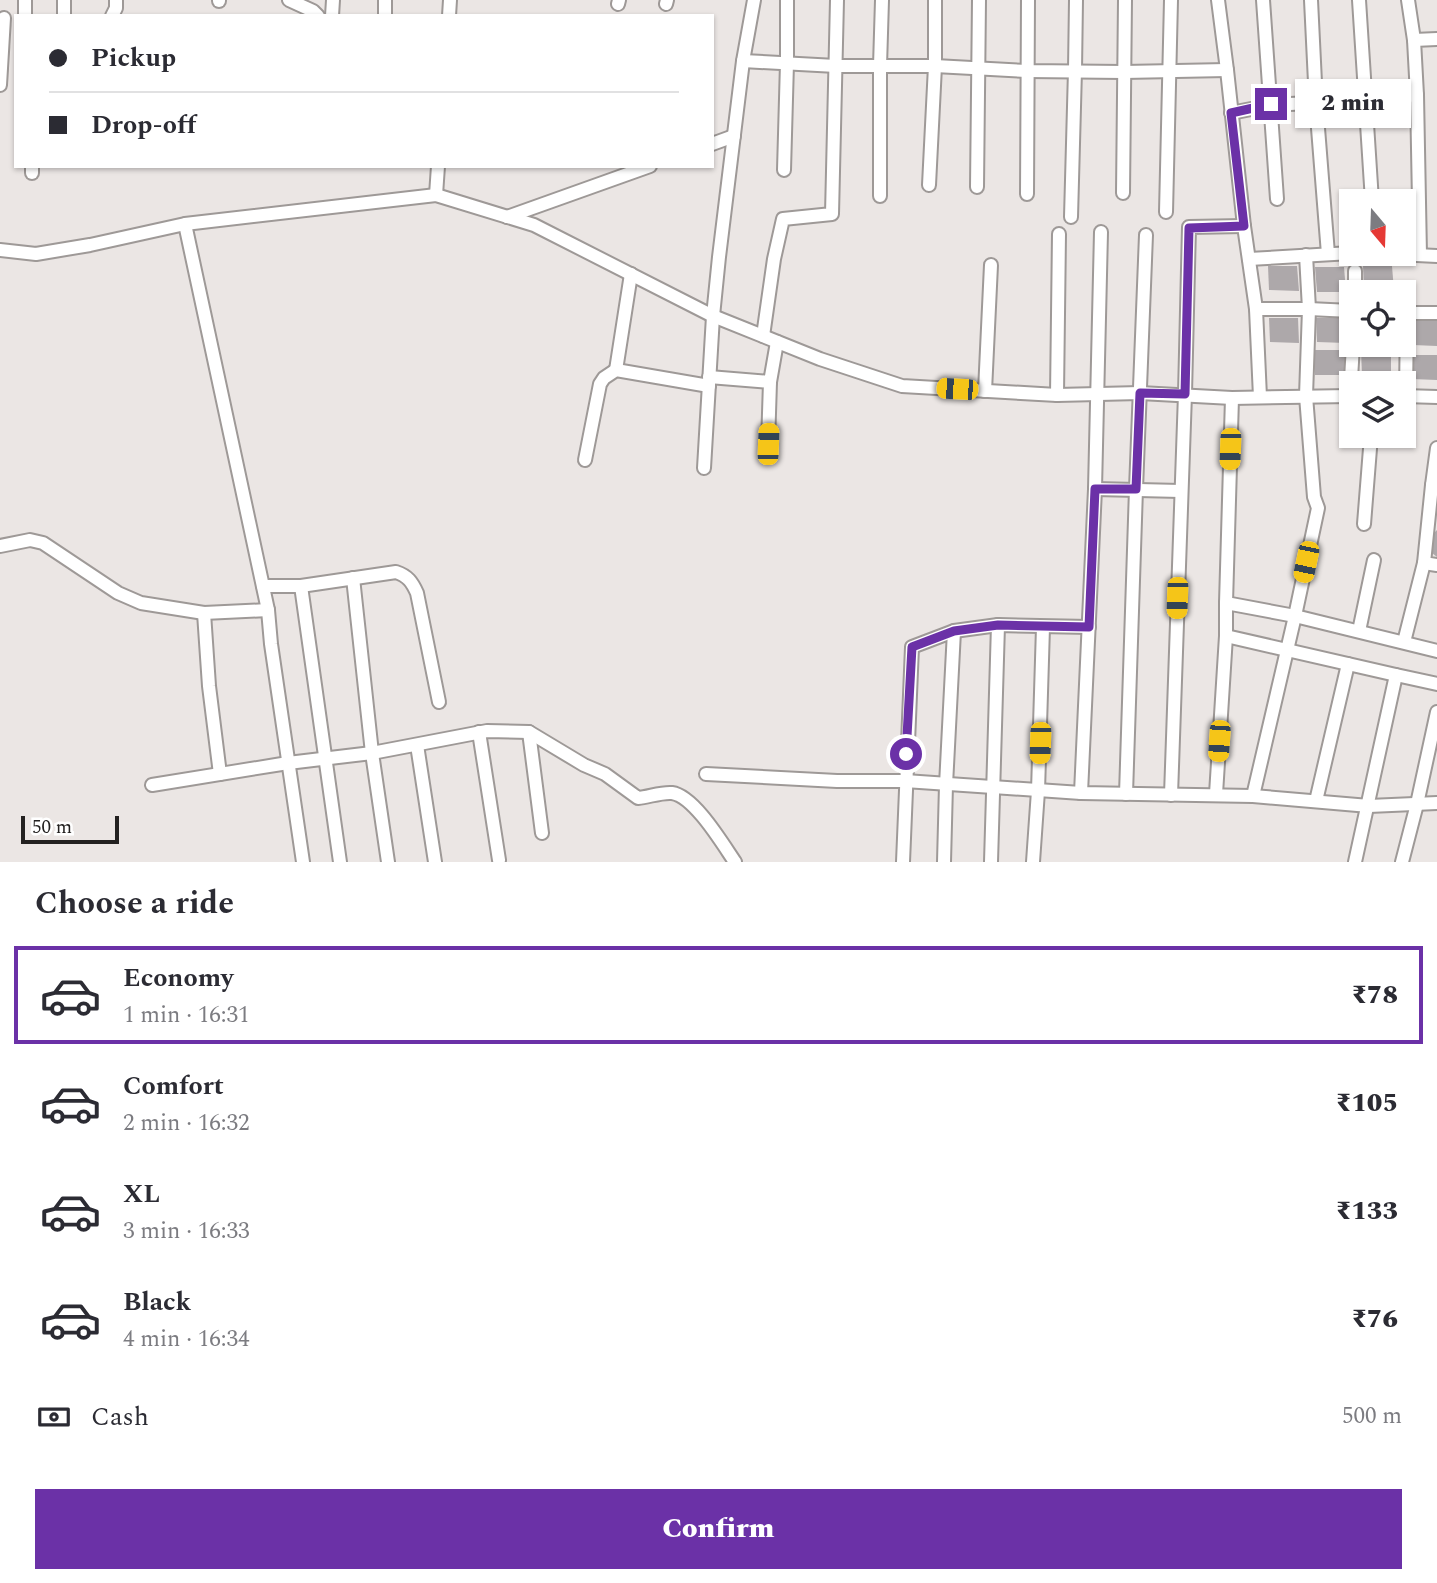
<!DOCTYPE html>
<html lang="en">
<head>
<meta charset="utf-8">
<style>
	:root { --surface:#fff; --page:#f2f2f3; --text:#2b2b33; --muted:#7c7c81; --line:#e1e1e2; --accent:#6b31a7 }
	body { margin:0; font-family:Spectral,serif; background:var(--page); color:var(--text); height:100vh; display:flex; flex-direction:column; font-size:26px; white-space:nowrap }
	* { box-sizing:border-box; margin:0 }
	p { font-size:23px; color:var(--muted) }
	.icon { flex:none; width:38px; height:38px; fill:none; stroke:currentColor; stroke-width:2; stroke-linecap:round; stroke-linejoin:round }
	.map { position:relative; height:862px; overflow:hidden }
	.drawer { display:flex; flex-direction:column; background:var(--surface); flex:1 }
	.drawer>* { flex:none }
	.banner { position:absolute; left:14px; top:14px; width:700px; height:154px; border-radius:0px; box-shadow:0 2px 5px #0004; display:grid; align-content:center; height:154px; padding:0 35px; background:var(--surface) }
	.needle { width:46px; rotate:161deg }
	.fabs { position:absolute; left:1339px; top:189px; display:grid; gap:14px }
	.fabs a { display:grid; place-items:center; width:77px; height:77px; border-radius:0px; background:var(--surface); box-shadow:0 2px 5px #0004; font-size:35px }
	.scale { position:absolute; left:21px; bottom:18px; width:98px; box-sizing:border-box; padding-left:7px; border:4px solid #232120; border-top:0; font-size:19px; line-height:24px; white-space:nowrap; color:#232120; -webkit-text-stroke:5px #fff; paint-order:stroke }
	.end { position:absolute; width:32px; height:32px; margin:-16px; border:9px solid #6b31a7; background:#fff; box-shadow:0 0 0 4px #fff }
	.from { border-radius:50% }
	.bubble { position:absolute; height:49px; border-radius:0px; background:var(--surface); box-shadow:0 2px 5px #0004; font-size:23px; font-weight:800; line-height:49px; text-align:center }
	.car { position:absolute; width:21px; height:42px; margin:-21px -10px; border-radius:9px; box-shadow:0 0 5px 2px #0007; background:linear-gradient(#f5c518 24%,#345 0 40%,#f5c518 0 76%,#345 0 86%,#f5c518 0) }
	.banner b { display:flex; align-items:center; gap:24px; height:66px; font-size:26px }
	.banner b+b { border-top:2px solid var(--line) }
	.banner i { width:18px; height:18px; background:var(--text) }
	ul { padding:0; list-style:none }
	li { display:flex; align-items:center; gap:21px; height:98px; margin:0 14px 10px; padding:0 21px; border:4px solid transparent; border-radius:0px }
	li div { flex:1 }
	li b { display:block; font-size:26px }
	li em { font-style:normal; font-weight:800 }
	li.selected { border-color:var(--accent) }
	li>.icon { width:63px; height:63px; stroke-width:1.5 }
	h2 { padding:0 35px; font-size:32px; line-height:84px }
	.pay { display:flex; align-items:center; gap:18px; height:77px; padding:0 35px; font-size:26px }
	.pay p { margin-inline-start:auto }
	.cta { display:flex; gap:14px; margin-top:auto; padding:14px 35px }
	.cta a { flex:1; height:80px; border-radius:0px; background:var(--accent); color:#fff; font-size:28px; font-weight:800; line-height:80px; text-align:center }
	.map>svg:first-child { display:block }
</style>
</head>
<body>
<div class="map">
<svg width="1437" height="862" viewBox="0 0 1437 862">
	<rect width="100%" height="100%" fill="#ebe6e4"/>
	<g fill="#ada8aa">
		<path d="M1268,266H1297L1299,291L1269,290Z"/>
		<path d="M1363,266H1392L1394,291L1364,290Z"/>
		<path d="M1315,267H1344L1346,292H1317Z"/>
		<path d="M1269,318H1298L1299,343L1270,342Z"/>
		<path d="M1316,318H1346V343L1317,342Z"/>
		<path d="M1411,321H1437V346L1413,345Z"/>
		<path d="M1314,350H1345L1344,375H1315Z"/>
		<path d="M1361,351H1391V376L1362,375Z"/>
		<path d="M1411,355H1437V380L1412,379Z"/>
		<path d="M1437,530V557L1432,553V535Z"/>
	</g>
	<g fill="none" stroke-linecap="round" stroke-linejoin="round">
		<defs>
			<g id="minor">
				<path d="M64,0V16"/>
				<path d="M219,0V1"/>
				<path d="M289,0L313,11L318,16"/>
				<path d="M1218,0L1227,70L1244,226L1256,309L1260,397"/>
				<path d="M1263,0L1277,199"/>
				<path d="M1311,0L1316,103L1328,254"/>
				<path d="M1359,0L1372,201"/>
				<path d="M1408,0L1414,40"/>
				<path d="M618,4L619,0"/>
				<path d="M666,4L667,0"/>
				<path d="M25,16V0"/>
				<path d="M112,16L116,8V0"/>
				<path d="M332,16L333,0"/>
				<path d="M385,16V0"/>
				<path d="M449,16L450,0"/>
				<path d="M743,61L836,66H935L1027,71L1124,72L1227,70"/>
				<path d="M0,85L4,18"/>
				<path d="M1231,113L1271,105L1366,100L1417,95"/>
				<path d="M712,144L734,136"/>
				<path d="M784,170L787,63V0"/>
				<path d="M32,173V166"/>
				<path d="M929,185L935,66V0"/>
				<path d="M977,187L979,0"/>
				<path d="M1123,193L1125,0"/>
				<path d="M1027,194L1028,0"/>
				<path d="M436,195L438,166"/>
				<path d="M880,196V66L882,0"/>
				<path d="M1166,212L1171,0"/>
				<path d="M507,217L650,166"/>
				<path d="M1071,217L1075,70L1076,0"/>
				<path d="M185,224L268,610L271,644L303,862"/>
				<path d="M0,250L36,254L90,245L185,224L436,195L534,225L713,316L820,359L902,386L1057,395L1140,393L1232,398L1351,396"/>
				<path d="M1396,254L1437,256"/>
				<path d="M1420,255L1417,95L1414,40L1437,39"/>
				<path d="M1249,259L1351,253"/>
				<path d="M1355,271V292"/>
				<path d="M1256,309H1309L1351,311"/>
				<path d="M1404,313H1437"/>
				<path d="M763,336L774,259L783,219L832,214L837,0"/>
				<path d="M616,370L631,274"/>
				<path d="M709,377L770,382L777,342"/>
				<path d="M985,391L991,265"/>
				<path d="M1057,395L1059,234"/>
				<path d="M1350,396L1353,345"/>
				<path d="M1404,396L1437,397"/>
				<path d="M1406,396L1407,313"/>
				<path d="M768,444L770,382"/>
				<path d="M1437,448L1432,485L1437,486"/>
				<path d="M585,460L600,384L604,378L616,370L709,386"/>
				<path d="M704,468L713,316L719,257L743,61L754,0"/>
				<path d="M1432,485L1424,563L1437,565"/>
				<path d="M1095,489L1181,491"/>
				<path d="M1364,524L1371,436"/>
				<path d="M0,546L30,540L43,543L118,593L141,603L204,613L268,610"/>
				<path d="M353,578L372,753L388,862"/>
				<path d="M263,586H301L396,572C408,576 412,582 417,593L439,702"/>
				<path d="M301,586L340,862"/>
				<path d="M1226,603L1295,616L1437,651"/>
				<path d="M204,613L209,686L220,774"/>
				<path d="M1359,631L1374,560"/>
				<path d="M1226,636L1396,675L1355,862"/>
				<path d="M1404,642L1424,563"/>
				<path d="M1396,675L1437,684"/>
				<path d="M479,732L499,860"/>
				<path d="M529,732L542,833"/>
				<path d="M417,745L435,862"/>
				<path d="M706,774L837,781H905L1081,793L1253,796L1369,806L1437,803"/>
				<path d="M152,785L288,763L372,753L487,731L529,732L584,765L605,774L638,798C649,797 661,792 672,793C694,796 722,843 735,862"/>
				<path d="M1081,793L1095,489L1101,232"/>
				<path d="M1126,794L1136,489L1146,235"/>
				<path d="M1216,794L1226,636V603L1232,398"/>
				<path d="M1171,795L1185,394L1189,227L1244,226"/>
				<path d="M1253,796L1295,616L1318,508L1314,497L1306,396L1309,309L1306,255"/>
				<path d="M1316,801L1348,664"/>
				<path d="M903,862L912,647L954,631L998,625L1089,627"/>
				<path d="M944,862L946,785L954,631"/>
				<path d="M991,862L998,625"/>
				<path d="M1033,862L1038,791L1043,627"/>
				<path d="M1402,862L1417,804L1437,712"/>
			</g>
		</defs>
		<use href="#minor" stroke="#9e9997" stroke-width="16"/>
		<use href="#minor" stroke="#fff" stroke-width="12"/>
	</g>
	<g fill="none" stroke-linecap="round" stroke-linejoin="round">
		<path stroke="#6b31a7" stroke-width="9" d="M906,754L912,647L954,631L998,625L1089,627L1095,489H1136L1140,393L1185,394L1189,228L1244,226L1231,113L1271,104"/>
	</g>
</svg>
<div class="fabs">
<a><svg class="needle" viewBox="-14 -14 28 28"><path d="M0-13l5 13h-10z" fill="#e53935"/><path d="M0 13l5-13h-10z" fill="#7c7c81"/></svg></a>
<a><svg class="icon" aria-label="locate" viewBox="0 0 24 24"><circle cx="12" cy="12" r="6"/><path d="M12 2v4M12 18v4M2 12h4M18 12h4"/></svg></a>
<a><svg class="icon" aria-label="layers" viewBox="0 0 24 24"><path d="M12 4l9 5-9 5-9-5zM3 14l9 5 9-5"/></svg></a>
</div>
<div class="scale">50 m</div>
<i class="end from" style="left:906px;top:754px"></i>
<i class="end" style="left:1271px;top:104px"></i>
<div class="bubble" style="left:1295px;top:79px;width:116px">2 min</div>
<i class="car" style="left:957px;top:389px;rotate:273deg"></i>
<i class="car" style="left:768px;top:444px;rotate:2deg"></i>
<i class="car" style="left:1230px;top:449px;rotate:182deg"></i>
<i class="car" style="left:1306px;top:562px;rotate:192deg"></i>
<i class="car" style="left:1177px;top:598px;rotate:182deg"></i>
<i class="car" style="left:1219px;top:741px;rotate:184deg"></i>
<i class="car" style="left:1040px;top:743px;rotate:182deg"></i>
<div class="banner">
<b><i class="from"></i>Pickup</b>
<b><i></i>Drop-off</b>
</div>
</div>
<section class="drawer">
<h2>Choose a ride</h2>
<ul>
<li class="selected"><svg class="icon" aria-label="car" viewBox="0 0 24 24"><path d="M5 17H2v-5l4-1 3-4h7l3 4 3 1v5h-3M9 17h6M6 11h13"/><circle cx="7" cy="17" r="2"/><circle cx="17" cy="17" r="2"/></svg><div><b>Economy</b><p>1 min · 16:31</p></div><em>₹78</em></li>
<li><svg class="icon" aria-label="car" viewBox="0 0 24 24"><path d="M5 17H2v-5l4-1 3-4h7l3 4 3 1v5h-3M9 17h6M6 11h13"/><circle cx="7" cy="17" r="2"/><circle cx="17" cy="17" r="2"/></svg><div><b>Comfort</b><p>2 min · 16:32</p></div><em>₹105</em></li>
<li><svg class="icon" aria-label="car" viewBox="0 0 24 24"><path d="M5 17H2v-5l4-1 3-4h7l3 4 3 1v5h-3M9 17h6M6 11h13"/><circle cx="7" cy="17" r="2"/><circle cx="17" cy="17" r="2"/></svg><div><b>XL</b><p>3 min · 16:33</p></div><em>₹133</em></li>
<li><svg class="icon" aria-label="car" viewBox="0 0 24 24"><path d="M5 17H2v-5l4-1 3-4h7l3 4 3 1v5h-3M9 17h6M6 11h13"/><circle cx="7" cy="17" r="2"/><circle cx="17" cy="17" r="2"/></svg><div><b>Black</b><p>4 min · 16:34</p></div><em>₹76</em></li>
</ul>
<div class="pay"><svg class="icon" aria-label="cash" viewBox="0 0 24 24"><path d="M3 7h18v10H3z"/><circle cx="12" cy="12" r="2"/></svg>Cash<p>500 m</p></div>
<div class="cta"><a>Confirm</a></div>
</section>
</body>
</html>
